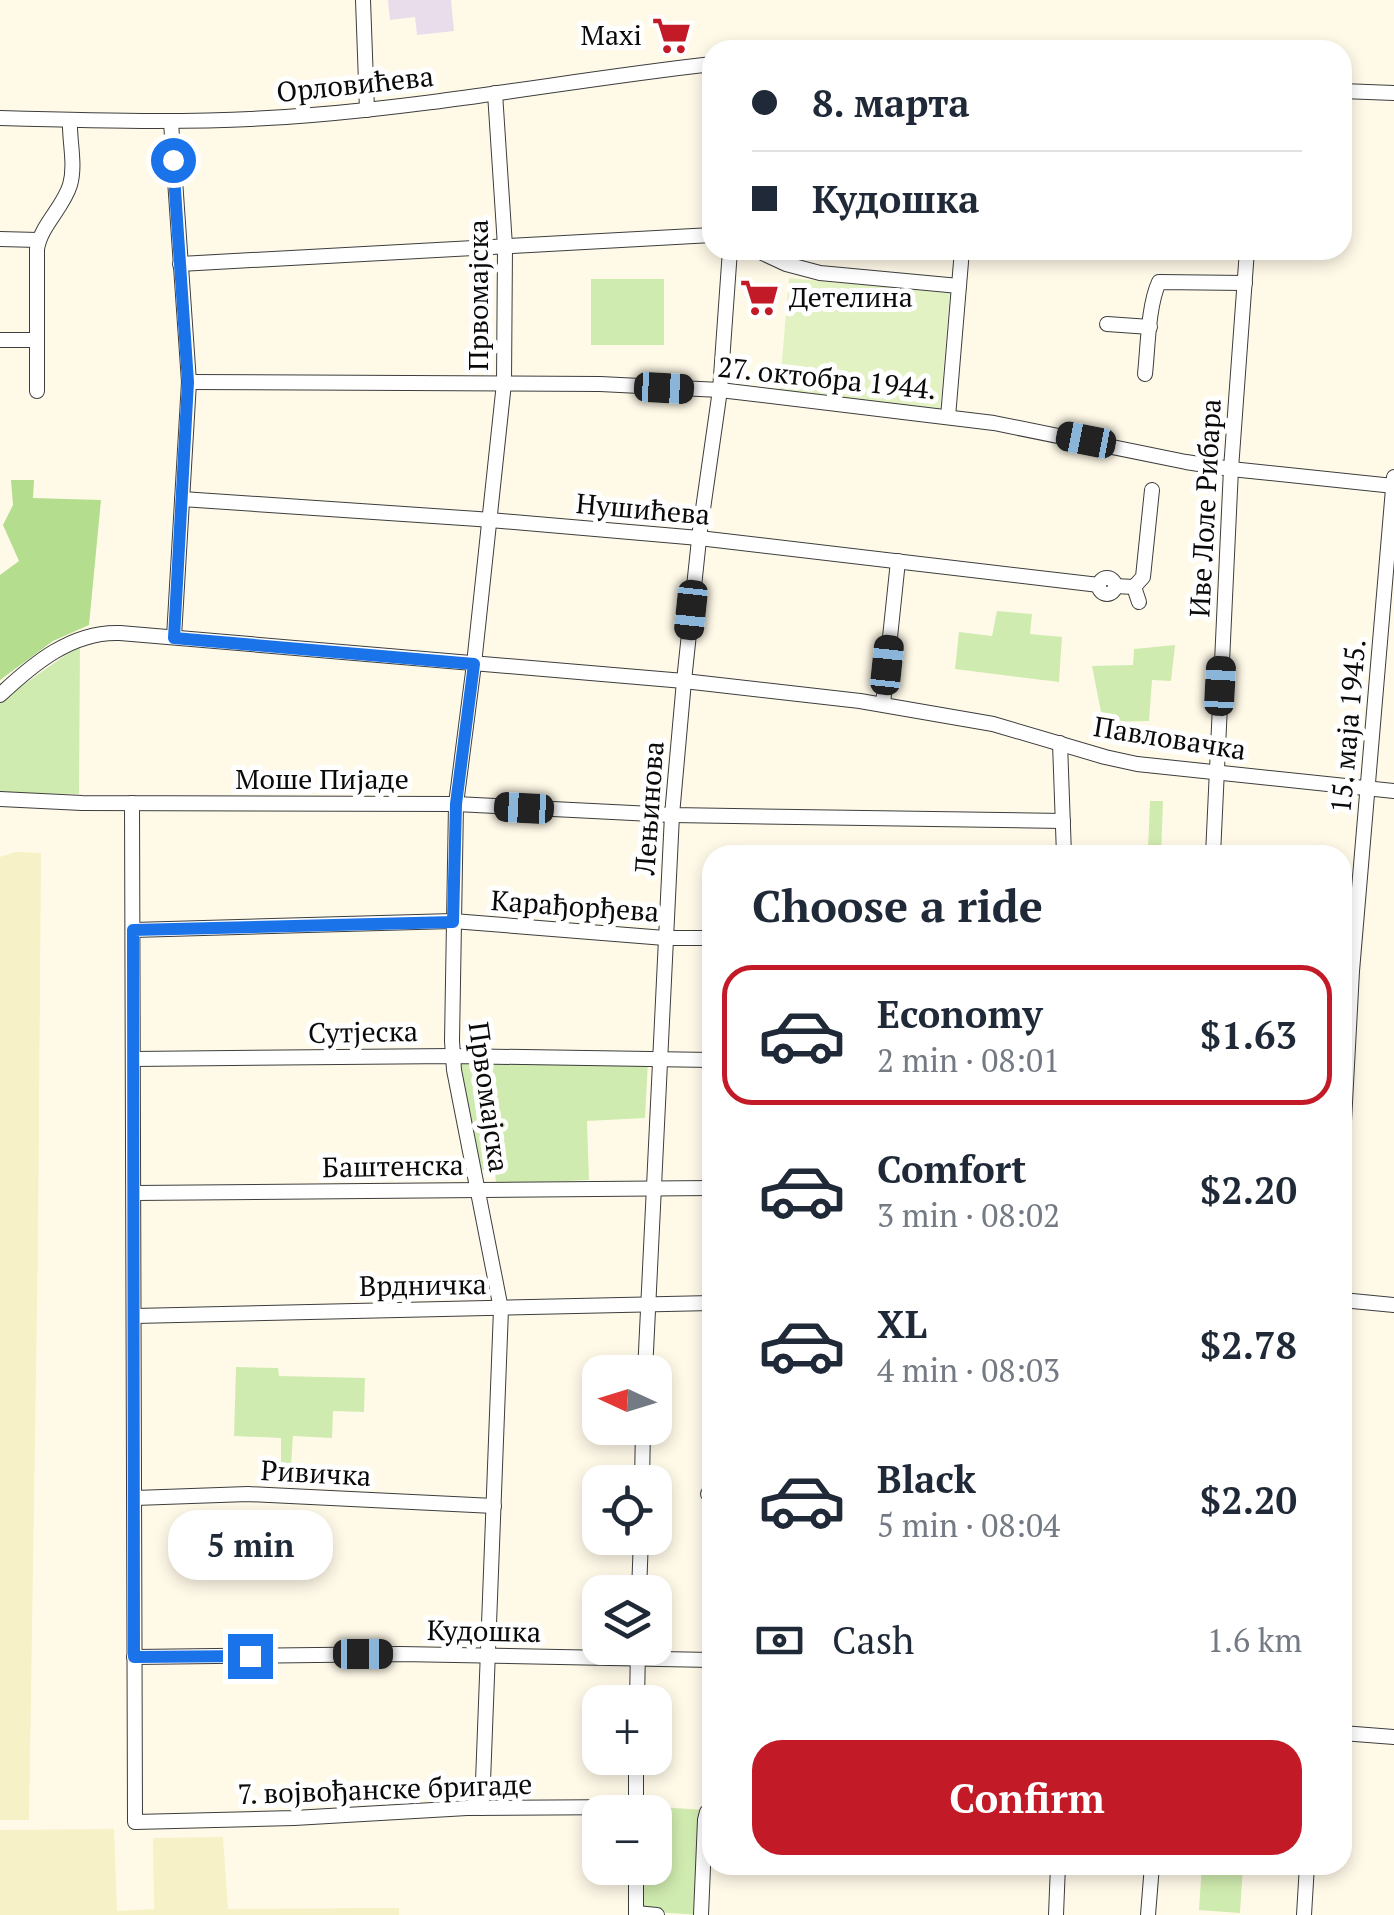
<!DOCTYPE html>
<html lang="en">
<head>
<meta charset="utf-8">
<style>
	:root { --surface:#fff; --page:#f6f6f7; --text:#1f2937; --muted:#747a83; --line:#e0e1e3; --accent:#c31a27 }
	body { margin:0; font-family:"PT Serif",serif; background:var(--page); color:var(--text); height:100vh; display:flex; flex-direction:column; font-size:38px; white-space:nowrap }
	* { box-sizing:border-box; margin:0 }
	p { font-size:32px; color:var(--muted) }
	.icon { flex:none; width:55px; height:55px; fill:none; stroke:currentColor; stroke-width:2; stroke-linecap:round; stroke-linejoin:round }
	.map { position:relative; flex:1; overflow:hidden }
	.details { position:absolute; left:702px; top:845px; width:650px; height:1030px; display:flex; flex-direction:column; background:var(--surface); border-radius:30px; box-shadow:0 5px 15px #0003 }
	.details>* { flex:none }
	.top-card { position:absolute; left:702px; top:40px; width:650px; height:220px; border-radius:30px; box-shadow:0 5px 15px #0003; display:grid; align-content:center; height:220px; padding:0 50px; background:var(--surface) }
	.needle { width:65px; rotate:274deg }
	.fabs { position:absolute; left:582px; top:1355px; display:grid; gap:20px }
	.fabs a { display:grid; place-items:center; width:90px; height:90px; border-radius:20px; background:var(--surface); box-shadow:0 5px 15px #0003; font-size:50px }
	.end { position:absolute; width:45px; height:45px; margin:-22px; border:12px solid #1a73e8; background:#fff; box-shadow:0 0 0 5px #fff }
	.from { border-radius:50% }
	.bubble { position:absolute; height:70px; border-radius:30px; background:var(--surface); box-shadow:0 5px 15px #0003; font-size:32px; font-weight:700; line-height:70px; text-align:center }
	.car { position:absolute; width:30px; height:60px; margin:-30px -15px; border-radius:12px; box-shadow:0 0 8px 2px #0007; background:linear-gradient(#222 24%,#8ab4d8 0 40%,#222 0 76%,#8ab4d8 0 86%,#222 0) }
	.top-card b { display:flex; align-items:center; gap:35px; height:95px; font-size:38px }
	.top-card b+b { border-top:2px solid var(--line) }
	.top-card i { width:25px; height:25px; background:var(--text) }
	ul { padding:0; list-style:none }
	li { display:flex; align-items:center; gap:30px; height:140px; margin:0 20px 15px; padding:0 30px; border:5px solid transparent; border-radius:30px }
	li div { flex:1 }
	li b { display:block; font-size:38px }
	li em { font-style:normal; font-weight:700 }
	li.current { border-color:var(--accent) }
	li>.icon { width:90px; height:90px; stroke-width:1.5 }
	h2 { padding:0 50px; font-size:45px; line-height:120px }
	.pay { display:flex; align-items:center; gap:25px; height:110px; padding:0 50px; font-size:38px }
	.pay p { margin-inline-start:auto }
	.action { display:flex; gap:20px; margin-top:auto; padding:20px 50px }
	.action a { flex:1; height:115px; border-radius:30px; background:var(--accent); color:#fff; font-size:40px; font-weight:700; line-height:115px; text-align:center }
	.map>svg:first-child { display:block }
</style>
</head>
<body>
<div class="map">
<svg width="1394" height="1915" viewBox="0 0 1394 1915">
	<rect width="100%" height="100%" fill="#fffae8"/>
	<path fill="#e9ddeb" d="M388,0H451L454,31L417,35L415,17L390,20Z"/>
	<g fill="#f6f1c6">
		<path d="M15,852L41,853L38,1244L29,1820H0V857Z"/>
		<path d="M114,1829L117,1911L154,1909L153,1838L223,1837L228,1909L399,1908V1915H0V1830Z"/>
	</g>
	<g fill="#d0ebaf">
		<rect x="591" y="279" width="73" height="66"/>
		<path d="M997,611L1032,614L1030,634L1062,637L1059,682L955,669L959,632L992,636Z"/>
		<path d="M80,645L79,794L0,793V701Z"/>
		<path d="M1175,645L1171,681L1152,680L1149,721L1103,722L1092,666L1133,665L1134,649Z"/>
		<path d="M1150,801H1163L1161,855H1117V848L1148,849Z"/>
		<path d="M648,1061L645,1118L587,1121L589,1180L496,1184L495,1170H476L457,1063Z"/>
		<path d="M236,1367L278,1368L279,1376L365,1378L364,1412L333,1411L332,1438L293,1436L291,1466H281V1438L234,1436Z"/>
		<path d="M644,1806L704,1810L700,1915L641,1911L642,1868H655V1812H644Z"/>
		<path d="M1202,1865H1243L1240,1913L1199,1910Z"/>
	</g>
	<path fill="#b4dd8e" d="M11,480H34L33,498L101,500L89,625L53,641L0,680V575L19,561L3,525L13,505Z"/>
	<path fill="#e3f2c2" d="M789,278L950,293L940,410L779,395Z"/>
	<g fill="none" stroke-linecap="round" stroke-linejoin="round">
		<defs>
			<g id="minor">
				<path d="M363,0L367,110"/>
				<path d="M1342,91L1394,93"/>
				<path d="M0,118C104,121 208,124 312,115C446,104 579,79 712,64"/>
				<path d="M171,122L189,382L174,637"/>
				<path d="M0,239L38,240"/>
				<path d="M756,250L786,264L820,273L959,286"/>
				<path d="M180,264L712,235"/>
				<path d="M1107,324L1150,327"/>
				<path d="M0,340H36"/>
				<path d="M1145,374C1148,347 1148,306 1159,282L1245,283"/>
				<path d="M189,382L600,384L720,390L994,423L1186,462L1231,469L1394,486"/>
				<path d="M37,391V249C41,225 63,208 70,185C76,164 69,141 70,120"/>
				<path d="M948,417L962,250"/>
				<path d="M182,499L478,519L699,538L1099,585"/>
				<circle cx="1107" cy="586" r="8"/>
				<path d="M1115,586L1134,587L1143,577L1152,490"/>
				<path d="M1134,587L1139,602"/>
				<path d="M0,695C33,664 72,631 120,633L684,681L860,701L993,724L1105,757L1137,764L1394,791"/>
				<path d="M883,704L898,561"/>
				<path d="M1060,743L1064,855"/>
				<path d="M0,799L82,803L456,804L672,815L1063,821"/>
				<path d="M132,803L135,1822L294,1818L467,1808L636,1807"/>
				<path d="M1213,855L1231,469L1247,250"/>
				<path d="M133,930L453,921L665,938H712"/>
				<path d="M133,1059L453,1056L712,1060"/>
				<path d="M1342,1159L1352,971L1394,477"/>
				<path d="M134,1193L712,1188"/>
				<path d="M1342,1300L1394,1305"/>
				<path d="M134,1316L712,1303"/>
				<path d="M645,1372L672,815L684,681L700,530L720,390L730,250"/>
				<path d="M642,1482L643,1428"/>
				<path d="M708,1494H712"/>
				<path d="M135,1498L248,1494L494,1506"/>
				<path d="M639,1592L641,1538"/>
				<path d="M134,1657L400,1654L712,1660"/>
				<path d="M637,1702L638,1648"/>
				<path d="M1342,1733L1394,1737"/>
				<path d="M482,1808L501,1309L454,1070L452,1041L456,804L474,664L504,383L505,246L495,93"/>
				<path d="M636,1812V1758"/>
				<path d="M636,1913L657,1915"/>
				<path d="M636,1915V1868"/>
				<path d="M701,1915L705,1820L707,1812L712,1808"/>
				<path d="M1056,1915L1058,1865"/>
				<path d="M1148,1915L1152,1865"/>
				<path d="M1304,1915L1307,1865"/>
			</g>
		</defs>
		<use href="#minor" stroke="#3d3d3d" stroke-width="16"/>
		<use href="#minor" stroke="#fff" stroke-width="14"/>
	</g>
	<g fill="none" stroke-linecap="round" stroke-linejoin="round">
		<path stroke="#1a73e8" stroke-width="12" d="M173,160L188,382L174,638L474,664L456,804L453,922L133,930L134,1657L250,1656"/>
	</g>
	<defs>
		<symbol id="supermarket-bare" viewBox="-9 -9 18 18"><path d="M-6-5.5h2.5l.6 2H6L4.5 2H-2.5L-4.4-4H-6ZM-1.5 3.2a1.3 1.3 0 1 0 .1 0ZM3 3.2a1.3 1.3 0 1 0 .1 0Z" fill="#c31a27" stroke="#fff" stroke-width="2.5" paint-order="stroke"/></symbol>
	</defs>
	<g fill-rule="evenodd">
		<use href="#supermarket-bare" x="644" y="8" width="55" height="55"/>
		<use href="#supermarket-bare" x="732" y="270" width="55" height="55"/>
	</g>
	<g text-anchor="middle" stroke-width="10" stroke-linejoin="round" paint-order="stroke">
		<g font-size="28" fill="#0a0a0a" stroke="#fff" text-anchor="end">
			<text x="642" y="45">Maxi</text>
			<text x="789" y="307" text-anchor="start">Детелина</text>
		</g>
		<g font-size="28" fill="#0a0a0a" stroke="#fff">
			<text transform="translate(355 84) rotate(-6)" y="10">Орловићева</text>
			<text transform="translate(478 295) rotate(-90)" y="10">Првомајска</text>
			<text transform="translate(827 378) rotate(6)" y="10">27. октобра 1944.</text>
			<text transform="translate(1205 508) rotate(-87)" y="10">Иве Лоле Рибара</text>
			<text transform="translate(643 509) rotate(5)" y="10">Нушићева</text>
			<text transform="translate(1348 726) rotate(-85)" y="10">15. маја 1945.</text>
			<text transform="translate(1170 738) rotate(9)" y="10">Павловачка</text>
			<text x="322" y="789">Моше Пијаде</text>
			<text transform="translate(649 808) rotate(-86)" y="10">Лењинова</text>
			<text transform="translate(575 906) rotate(4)" y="10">Карађорђева</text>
			<text transform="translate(363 1032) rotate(-1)" y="10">Сутјеска</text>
			<text transform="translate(489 1097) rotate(82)" y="10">Првомајска</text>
			<text transform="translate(393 1166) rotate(-1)" y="10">Баштенска</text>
			<text transform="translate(423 1285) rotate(-1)" y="10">Врдничка</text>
			<text transform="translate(316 1473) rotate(3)" y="10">Ривичка</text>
			<text transform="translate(484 1631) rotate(1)" y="10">Кудошка</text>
			<text transform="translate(385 1789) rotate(-2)" y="10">7. војвођанске бригаде</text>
		</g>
	</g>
</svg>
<div class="fabs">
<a><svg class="needle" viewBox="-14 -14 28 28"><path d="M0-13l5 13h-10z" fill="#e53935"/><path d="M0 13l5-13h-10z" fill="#747a83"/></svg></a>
<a><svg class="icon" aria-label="locate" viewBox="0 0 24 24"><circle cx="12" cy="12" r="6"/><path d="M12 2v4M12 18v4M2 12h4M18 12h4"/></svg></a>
<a><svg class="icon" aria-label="layers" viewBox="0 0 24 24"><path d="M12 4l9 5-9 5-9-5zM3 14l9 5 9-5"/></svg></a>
<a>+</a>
<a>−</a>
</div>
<i class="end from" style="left:173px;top:160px"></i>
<i class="end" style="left:250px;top:1656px"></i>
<div class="bubble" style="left:168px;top:1510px;width:165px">5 min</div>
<i class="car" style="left:664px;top:388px;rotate:93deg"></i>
<i class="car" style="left:1086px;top:440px;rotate:281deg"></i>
<i class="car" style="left:691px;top:610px;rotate:186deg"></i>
<i class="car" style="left:887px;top:665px;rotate:6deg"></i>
<i class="car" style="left:1220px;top:686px;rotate:3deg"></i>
<i class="car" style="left:524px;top:808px;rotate:273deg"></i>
<i class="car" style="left:363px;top:1654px;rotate:90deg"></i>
<div class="top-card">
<b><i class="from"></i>8. марта</b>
<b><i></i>Кудошка</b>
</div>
<section class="details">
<h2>Choose a ride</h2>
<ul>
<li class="current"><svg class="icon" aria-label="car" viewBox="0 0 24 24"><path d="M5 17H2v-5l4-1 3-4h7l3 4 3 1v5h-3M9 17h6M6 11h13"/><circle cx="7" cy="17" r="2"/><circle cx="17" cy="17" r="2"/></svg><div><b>Economy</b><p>2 min · 08:01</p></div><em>$1.63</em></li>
<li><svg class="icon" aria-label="car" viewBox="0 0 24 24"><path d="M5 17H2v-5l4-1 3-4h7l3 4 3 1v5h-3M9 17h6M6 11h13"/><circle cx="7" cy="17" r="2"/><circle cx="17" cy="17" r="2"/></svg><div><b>Comfort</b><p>3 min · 08:02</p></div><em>$2.20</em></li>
<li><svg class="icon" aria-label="car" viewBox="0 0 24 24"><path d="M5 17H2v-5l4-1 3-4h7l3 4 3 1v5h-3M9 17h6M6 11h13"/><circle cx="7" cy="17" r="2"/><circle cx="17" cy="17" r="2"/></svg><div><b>XL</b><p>4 min · 08:03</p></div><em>$2.78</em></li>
<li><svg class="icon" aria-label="car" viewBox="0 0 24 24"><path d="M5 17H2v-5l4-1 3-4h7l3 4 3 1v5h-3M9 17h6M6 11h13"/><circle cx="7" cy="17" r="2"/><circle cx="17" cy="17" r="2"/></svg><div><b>Black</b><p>5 min · 08:04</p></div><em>$2.20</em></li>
</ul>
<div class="pay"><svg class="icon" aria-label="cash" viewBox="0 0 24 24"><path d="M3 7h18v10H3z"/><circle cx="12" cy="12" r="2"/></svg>Cash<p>1.6 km</p></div>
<div class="action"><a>Confirm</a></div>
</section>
</div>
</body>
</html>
